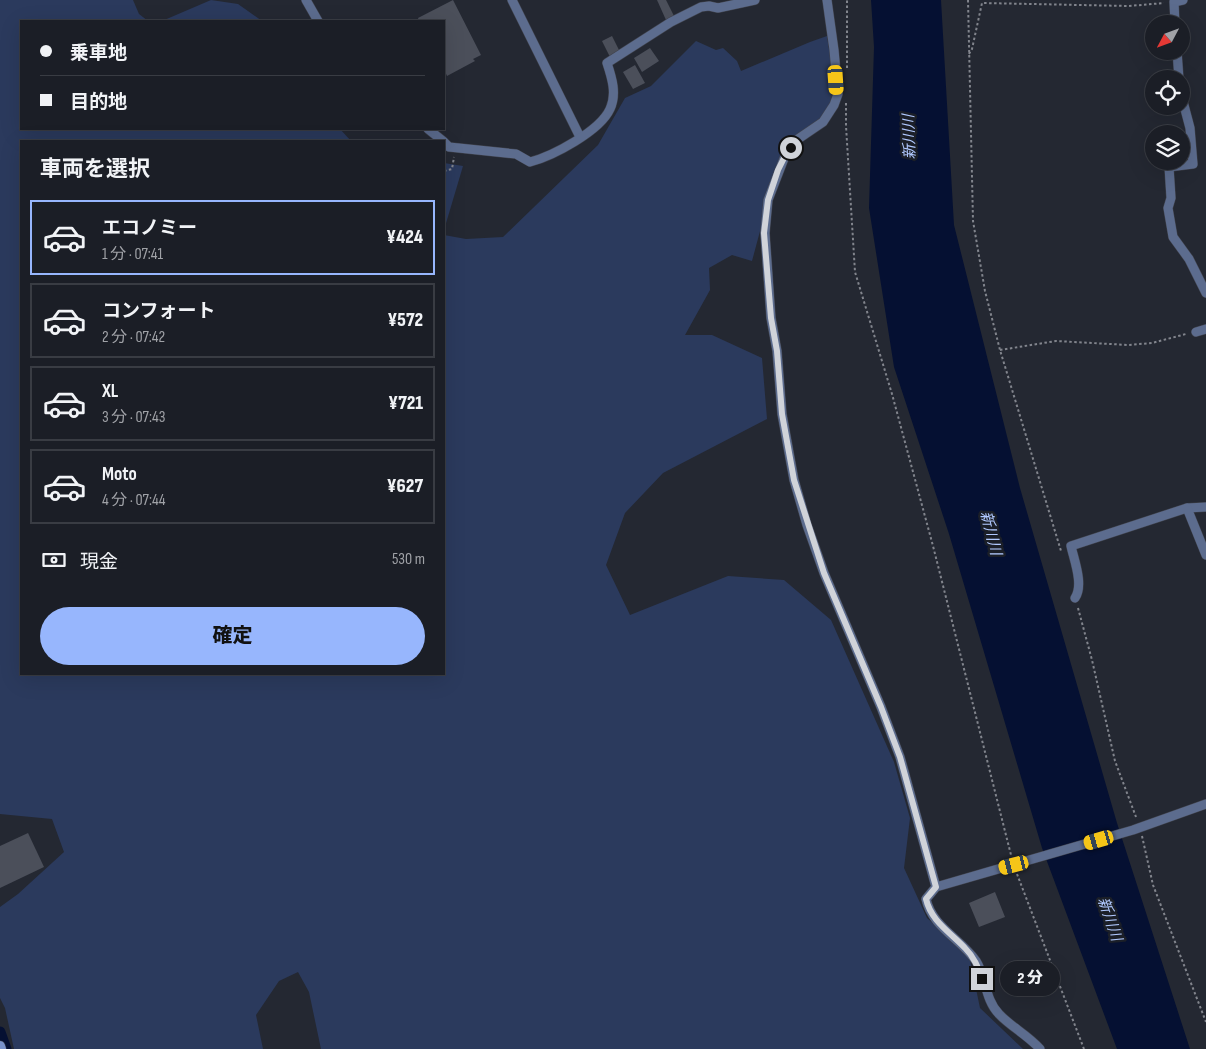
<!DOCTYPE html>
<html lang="ja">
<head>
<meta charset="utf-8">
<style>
	:root { --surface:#1b1e26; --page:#282b32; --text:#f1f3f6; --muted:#a0a2a7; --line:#393c43; --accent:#97b6fd }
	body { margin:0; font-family:"Sofia Sans Condensed","Noto Sans JP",sans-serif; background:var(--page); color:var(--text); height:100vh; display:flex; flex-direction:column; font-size:19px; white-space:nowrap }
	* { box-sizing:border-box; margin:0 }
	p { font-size:16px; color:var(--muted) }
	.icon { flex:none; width:28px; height:28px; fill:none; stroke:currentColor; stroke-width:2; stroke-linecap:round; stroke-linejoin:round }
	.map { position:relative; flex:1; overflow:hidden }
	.details { position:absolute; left:20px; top:140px; width:425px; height:535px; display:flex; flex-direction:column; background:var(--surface); border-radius:0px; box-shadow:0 5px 20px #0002,0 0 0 1px var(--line) }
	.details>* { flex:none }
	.banner { position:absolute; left:20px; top:20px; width:425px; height:110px; border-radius:0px; box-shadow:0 5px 20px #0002,0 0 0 1px var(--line); display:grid; align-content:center; height:110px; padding:0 20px; background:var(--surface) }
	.needle { width:32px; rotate:229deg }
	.buttons { position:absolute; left:1145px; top:15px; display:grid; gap:10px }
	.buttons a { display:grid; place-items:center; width:45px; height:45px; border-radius:50%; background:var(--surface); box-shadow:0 5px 20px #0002,0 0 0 1px var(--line); font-size:25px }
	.end { position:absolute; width:22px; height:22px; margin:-11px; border:6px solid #d0d3d9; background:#111; box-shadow:0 0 0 2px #111 }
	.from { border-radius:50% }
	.bubble { position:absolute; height:35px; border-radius:18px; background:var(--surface); box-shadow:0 5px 20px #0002,0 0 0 1px var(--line); font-size:16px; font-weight:800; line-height:35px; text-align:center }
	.car { position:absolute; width:15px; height:30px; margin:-15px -8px; border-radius:6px; box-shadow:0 0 4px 1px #0007; background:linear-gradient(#f5c518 24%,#345 0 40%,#f5c518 0 76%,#345 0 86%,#f5c518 0) }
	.banner b { display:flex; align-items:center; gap:18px; height:48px; font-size:19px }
	.banner b+b { border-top:1px solid var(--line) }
	.banner i { width:12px; height:12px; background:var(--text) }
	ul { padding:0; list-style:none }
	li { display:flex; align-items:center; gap:15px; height:75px; margin:0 10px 8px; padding:0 10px; border:2px solid var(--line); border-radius:0px }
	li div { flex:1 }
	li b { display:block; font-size:19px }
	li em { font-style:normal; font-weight:800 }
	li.active { border-color:var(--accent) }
	li>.icon { width:45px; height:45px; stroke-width:1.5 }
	h2 { padding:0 20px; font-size:22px; line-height:60px }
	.pay { display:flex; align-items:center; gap:12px; height:55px; padding:0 20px; font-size:19px }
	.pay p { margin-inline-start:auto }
	.action { display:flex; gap:10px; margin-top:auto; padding:10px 20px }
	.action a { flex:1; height:58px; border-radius:30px; background:var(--accent); color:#111; font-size:20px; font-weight:800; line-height:58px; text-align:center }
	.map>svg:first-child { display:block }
</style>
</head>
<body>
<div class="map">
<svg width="1206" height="1049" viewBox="0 0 1206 1049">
	<rect width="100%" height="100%" fill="#242832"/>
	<g fill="#2b3a5d">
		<path d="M0,0H133L139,14L148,21H21V129H340L351,141H21V674H444V235L466,239L503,237L598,145L625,98L651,86L696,41L716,50L723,48L737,61L741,71L810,42L827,36L836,94L821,120L794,137L777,168L752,261L732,255L709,268L710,290L685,335H712L762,358L767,419L663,473L625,513L606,565L630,615L728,576L784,580L831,620L894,762L910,818L904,868L927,918L969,955L980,1008L1023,1049H321L309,992L298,972L279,981L256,1015L263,1049H14L5,1008L0,998V907L18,894L64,852L52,819L0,814Z"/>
		<path d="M211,0L238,4L262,21H162Z"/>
		<path d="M444,163L463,166L444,230Z"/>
	</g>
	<path fill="#051032" d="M871,0H941L954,225L1020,488L1117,823L1190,1049H1117L1042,848L949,534L894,367L869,208L874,47Z"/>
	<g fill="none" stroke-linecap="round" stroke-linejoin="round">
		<path stroke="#051032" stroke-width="11" d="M0,1032L6,1049"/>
	</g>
	<g fill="#4b4f5a">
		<path d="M453,0L481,55L473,59L475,61L447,76L444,69V21H419L418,18Z"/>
		<path d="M657,0H666L674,16L666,20Z"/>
		<path d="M612,36L620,52L610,57L602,41Z"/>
		<path d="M650,48L659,61L642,72L634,58Z"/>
		<path d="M635,65L645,83L633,89L623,72Z"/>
		<path d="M28,833L44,867L0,888V846Z"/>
		<path d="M995,892L1005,917L979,927L969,903Z"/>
	</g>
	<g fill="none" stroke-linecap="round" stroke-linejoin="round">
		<defs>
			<g id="minor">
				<path d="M306,0L318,21"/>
				<path d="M512,0L580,137"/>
				<path d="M827,0L834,50L838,94L834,105L823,122L798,139L785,156L768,200L765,233L771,318L777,351L782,414L794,480L807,525L824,573L881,707L900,757L936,887"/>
				<path d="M1175,24L1174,2L1183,0"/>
				<path d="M1177,51L1179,79"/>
				<path d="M1181,94L1190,128L1193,164L1169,167L1171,198L1168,208L1173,237L1189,259L1206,293"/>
				<path d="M428,129L443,141"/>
				<path d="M444,142L449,147L516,154L530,162C553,156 600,131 610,109C617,94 612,78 607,63L671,22L701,7L709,6L718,8L755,0"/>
				<path d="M1196,332L1206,329"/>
				<path d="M1187,508L1206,507"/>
				<path d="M1075,598C1084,585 1074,560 1071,546L1187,508L1206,555"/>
				<path d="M1040,1049C1028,1035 1011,1027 999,1014C985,1000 986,977 976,961C961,939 932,927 926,899L936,887L1133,830L1206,804"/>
			</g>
			<path id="secondary" d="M0,1046L1,1049"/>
		</defs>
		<use href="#minor" stroke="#40434d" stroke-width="10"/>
		<use href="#secondary" stroke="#40434d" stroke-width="11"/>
		<g stroke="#82858d" stroke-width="2" stroke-dasharray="2.5 2.5" stroke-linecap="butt">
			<path d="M968,0L973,221L985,291L1000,350L1061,551"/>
			<path d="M969,54L972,49L982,3L1129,6L1164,3"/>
			<path d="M847,68V0"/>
			<path d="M846,103V126L855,272L892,394L933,546L1011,855"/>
			<path d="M444,171L452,169L454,157"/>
			<path d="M1000,350L1056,341L1128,345L1152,343L1186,334"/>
			<path d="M1078,608L1092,660L1115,761L1136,817"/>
			<path d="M1142,836L1153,885L1206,1022"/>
			<path d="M1017,874L1084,1049"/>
		</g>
		<use href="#minor" stroke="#5c6c8e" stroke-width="9"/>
		<use href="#secondary" stroke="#7891c9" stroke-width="10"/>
	</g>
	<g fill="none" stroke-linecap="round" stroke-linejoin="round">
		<path stroke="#d0d3d9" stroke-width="6" d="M791,148L785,156L778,170L768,200L764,233L771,318L777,351L782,414L794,480L824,573L881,707L900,757L936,887L926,899C931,921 950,932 965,948C974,957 978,967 982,979"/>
	</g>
	<g text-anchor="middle" stroke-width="5" stroke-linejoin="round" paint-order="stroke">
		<g font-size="15" font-style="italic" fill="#b1c9ff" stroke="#1b1f28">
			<text transform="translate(909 137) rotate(-92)" y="5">新川川</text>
			<text transform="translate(991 533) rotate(76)" y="5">新川川</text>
			<text transform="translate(1110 919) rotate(71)" y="5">新川川</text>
		</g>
	</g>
</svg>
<div class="buttons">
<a><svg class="needle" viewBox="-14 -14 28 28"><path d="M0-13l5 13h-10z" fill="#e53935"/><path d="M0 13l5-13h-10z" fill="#a0a2a7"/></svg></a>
<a><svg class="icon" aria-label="locate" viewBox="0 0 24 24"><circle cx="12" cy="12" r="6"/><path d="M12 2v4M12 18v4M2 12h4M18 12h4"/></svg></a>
<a><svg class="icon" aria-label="layers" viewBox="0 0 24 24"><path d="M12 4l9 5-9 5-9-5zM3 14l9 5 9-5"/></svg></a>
</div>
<i class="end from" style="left:791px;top:148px"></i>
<i class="end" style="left:982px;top:979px"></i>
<div class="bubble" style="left:1000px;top:961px;width:60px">2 分</div>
<i class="car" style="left:836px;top:80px;rotate:176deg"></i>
<i class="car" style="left:1099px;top:840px;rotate:254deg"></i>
<i class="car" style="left:1014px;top:865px;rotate:256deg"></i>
<div class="banner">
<b><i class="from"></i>乗車地</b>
<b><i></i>目的地</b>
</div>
<section class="details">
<h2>車両を選択</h2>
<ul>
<li class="active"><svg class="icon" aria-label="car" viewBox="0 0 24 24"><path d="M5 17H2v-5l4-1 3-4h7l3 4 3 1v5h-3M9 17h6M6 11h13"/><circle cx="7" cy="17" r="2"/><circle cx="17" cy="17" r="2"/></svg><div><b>エコノミー</b><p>1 分 · 07:41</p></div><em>¥424</em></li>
<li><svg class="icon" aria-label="car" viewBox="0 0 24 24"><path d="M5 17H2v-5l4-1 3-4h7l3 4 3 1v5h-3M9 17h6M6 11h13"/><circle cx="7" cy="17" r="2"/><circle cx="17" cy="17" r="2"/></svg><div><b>コンフォート</b><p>2 分 · 07:42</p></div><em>¥572</em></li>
<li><svg class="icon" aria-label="car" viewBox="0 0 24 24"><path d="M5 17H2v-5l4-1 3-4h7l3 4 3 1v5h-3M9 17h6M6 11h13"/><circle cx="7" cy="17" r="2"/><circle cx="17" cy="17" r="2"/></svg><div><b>XL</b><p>3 分 · 07:43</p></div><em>¥721</em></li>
<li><svg class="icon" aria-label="car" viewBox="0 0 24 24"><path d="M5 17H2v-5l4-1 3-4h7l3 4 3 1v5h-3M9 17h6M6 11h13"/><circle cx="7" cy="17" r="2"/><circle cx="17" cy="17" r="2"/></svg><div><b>Moto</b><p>4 分 · 07:44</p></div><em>¥627</em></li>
</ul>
<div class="pay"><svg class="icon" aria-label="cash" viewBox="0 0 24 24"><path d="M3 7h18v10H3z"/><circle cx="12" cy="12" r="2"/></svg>現金<p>530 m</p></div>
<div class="action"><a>確定</a></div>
</section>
</div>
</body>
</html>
